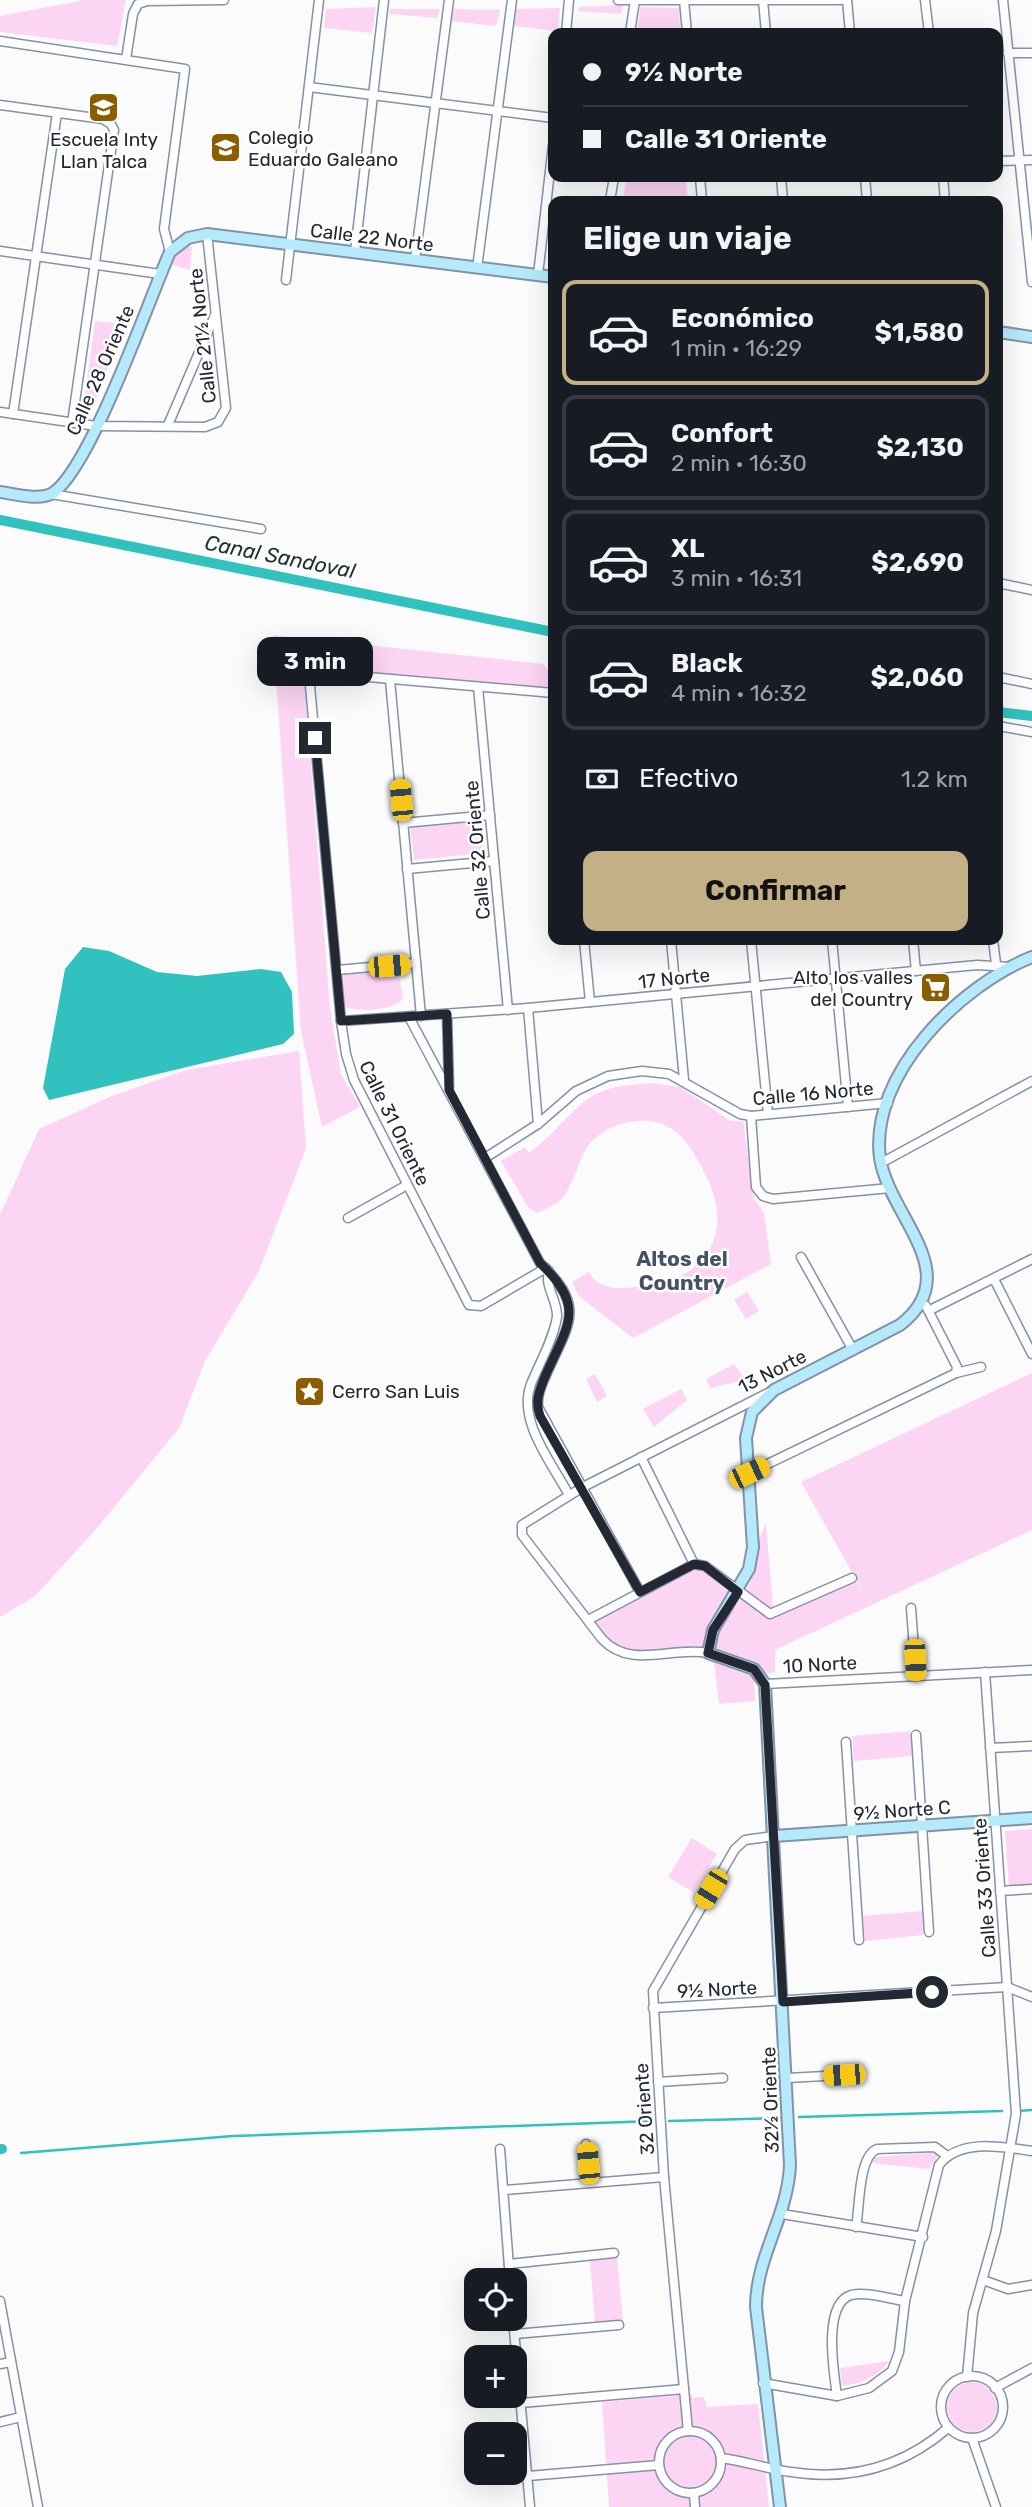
<!DOCTYPE html>
<html lang="es">
<head>
<meta charset="utf-8">
<style>
	:root { --surface:#171b24; --page:#20242c; --text:#f1f3f6; --muted:#9ea1a6; --line:#363941; --accent:#c3b087 }
	body { margin:0; font-family:Rubik,sans-serif; background:var(--page); color:var(--text); height:100vh; display:flex; flex-direction:column; font-size:26px; white-space:nowrap }
	* { box-sizing:border-box; margin:0 }
	p { font-size:23px; color:var(--muted) }
	.icon { flex:none; width:38px; height:38px; fill:none; stroke:currentColor; stroke-width:2; stroke-linecap:round; stroke-linejoin:round }
	.map { position:relative; flex:1; overflow:hidden }
	.side { position:absolute; left:548px; top:196px; width:455px; height:749px; display:flex; flex-direction:column; background:var(--surface); border-radius:14px; box-shadow:0 7px 28px #0002 }
	.side>* { flex:none }
	.hud { position:absolute; left:548px; top:28px; width:455px; height:154px; border-radius:14px; box-shadow:0 7px 28px #0002; display:grid; align-content:center; height:154px; padding:0 35px; background:var(--surface) }
	.fabs { position:absolute; left:464px; top:2268px; display:grid; gap:14px }
	.fabs a { display:grid; place-items:center; width:63px; height:63px; border-radius:14px; background:var(--surface); box-shadow:0 7px 28px #0002; font-size:35px }
	.end { position:absolute; width:32px; height:32px; margin:-16px; border:9px solid #232832; background:#fff; box-shadow:0 0 0 4px #fff }
	.from { border-radius:50% }
	.bubble { position:absolute; height:49px; border-radius:14px; background:var(--surface); box-shadow:0 7px 28px #0002; font-size:23px; font-weight:700; line-height:49px; text-align:center }
	.car { position:absolute; width:21px; height:42px; margin:-21px -10px; border-radius:9px; box-shadow:0 0 5px 2px #0007; background:linear-gradient(#f5c518 24%,#345 0 40%,#f5c518 0 76%,#345 0 86%,#f5c518 0) }
	.hud b { display:flex; align-items:center; gap:24px; height:66px; font-size:26px }
	.hud b+b { border-top:2px solid var(--line) }
	.hud i { width:18px; height:18px; background:var(--text) }
	ul { padding:0; list-style:none }
	li { display:flex; align-items:center; gap:21px; height:105px; margin:0 14px 10px; padding:0 21px; border:4px solid var(--line); border-radius:14px }
	li div { flex:1 }
	li b { display:block; font-size:26px }
	li em { font-style:normal; font-weight:700 }
	li.selected { border-color:var(--accent) }
	li>.icon { width:63px; height:63px; stroke-width:1.5 }
	h2 { padding:0 35px; font-size:32px; line-height:84px }
	.pay { display:flex; align-items:center; gap:18px; height:77px; padding:0 35px; font-size:26px }
	.pay p { margin-inline-start:auto }
	.action { display:flex; gap:14px; margin-top:auto; padding:14px 35px }
	.action a { flex:1; height:80px; border-radius:14px; background:var(--accent); color:#111; font-size:28px; font-weight:700; line-height:80px; text-align:center }
	.map>svg:first-child { display:block }
</style>
</head>
<body>
<div class="map">
<svg width="1032" height="2507" viewBox="0 0 1032 2507">
	<rect width="100%" height="100%" fill="#fbfbfb"/>
	<g fill="#fcd4f4">
		<path d="M85,0H126L117,46L0,32V16Z"/>
		<path d="M623,5L621,14L578,11L579,7Z"/>
		<path d="M376,7L372,33L324,28L326,9Z"/>
		<path d="M640,7L679,8L680,33H637Z"/>
		<path d="M560,8L558,31L513,26V9Z"/>
		<path d="M390,9H440L437,18L389,14Z"/>
		<path d="M451,9L500,10L496,26L450,21Z"/>
		<path d="M626,177H686L688,201H623Z"/>
		<path d="M185,245L192,247L190,270L169,264L176,250Z"/>
		<path d="M95,321L125,324L90,413L83,411Z"/>
		<path d="M273,635L544,664L553,679V689L276,665Z"/>
		<path d="M276,678L300,681L305,687L330,1009L341,1074L360,1107L322,1127L301,1031Z"/>
		<path d="M480,819L483,853L414,860L410,826Z"/>
		<path d="M398,968L403,999C391,1011 358,1013 343,1006V974Z"/>
		<path d="M299,1051L306,1148L259,1271L205,1361L179,1428L97,1528L35,1596L0,1617V1215L39,1129L112,1096L186,1070Z"/>
		<path d="M652,1083L680,1087L731,1121H743L754,1198L764,1213L771,1264L633,1338L579,1296L572,1282L589,1272C598,1290 618,1289 635,1287C708,1283 739,1230 701,1166C693,1151 683,1134 667,1126C651,1118 631,1120 615,1126C577,1141 583,1168 564,1196C559,1204 545,1209 537,1213L528,1207L501,1161L525,1147L529,1153C552,1137 575,1105 594,1095C612,1085 633,1085 652,1083Z"/>
		<path d="M747,1292L759,1311L746,1319L734,1300Z"/>
		<path d="M734,1364L745,1380L710,1388L706,1379Z"/>
		<path d="M1032,1373V1530L775,1650V1672L754,1677L755,1701L719,1704L714,1663L708,1662C713,1629 736,1611 750,1583C760,1564 754,1541 766,1525L774,1618L856,1581L866,1597L801,1482Z"/>
		<path d="M595,1374L607,1396L597,1402L586,1379Z"/>
		<path d="M681,1389L687,1400L654,1427L643,1409Z"/>
		<path d="M695,1568L705,1569L732,1592L705,1649C697,1645 687,1645 678,1647C631,1654 624,1661 593,1620Z"/>
		<path d="M910,1731L912,1756L854,1761L852,1736Z"/>
		<path d="M1032,1829V1884L1009,1886L1005,1831Z"/>
		<path d="M692,1838L717,1854L693,1892L668,1877Z"/>
		<path d="M923,1911V1935L865,1941L863,1916Z"/>
		<path d="M928,2153L939,2154L929,2169L872,2163L875,2157Z"/>
		<path d="M617,2258L623,2321L595,2322L590,2261Z"/>
		<path d="M889,2361C879,2376 860,2385 842,2386L840,2368Z"/>
		<circle cx="972" cy="2407" r="25"/>
		<path d="M692,2394V2398L704,2397L707,2407L758,2404L769,2507H609L602,2402Z"/>
	</g>
	<path fill="#31c1bf" d="M83,947L109,951L157,972L197,976L261,969L281,972L292,992L294,1034L283,1044L49,1100L43,1088L65,969Z"/>
	<g fill="none" stroke-linecap="round" stroke-linejoin="round">
		<g stroke="#31c1bf" stroke-width="2.5">
			<path d="M1018,2111L1032,2110"/>
			<path d="M799,2117L1002,2111"/>
			<path d="M669,2121L781,2118"/>
			<path d="M21,2153L233,2136L653,2121"/>
		</g>
		<g stroke="#31c1bf" stroke-width="10">
			<path d="M0,520L553,632"/>
			<path d="M998,712L1032,716"/>
			<path d="M1,2149H2"/>
		</g>
		<defs>
			<g id="street">
				<path d="M618,0H847"/>
				<path d="M684,0L687,33"/>
				<path d="M763,0L766,33"/>
				<path d="M847,0L850,33"/>
				<path d="M925,0L929,33"/>
				<path d="M1003,0L1032,282"/>
				<path d="M566,33L569,0"/>
				<path d="M630,33L635,0"/>
				<path d="M0,41L185,69L164,229L170,252"/>
				<path d="M1008,53H1032"/>
				<path d="M126,59L133,14L138,4L147,1L224,0"/>
				<path d="M309,87L553,118"/>
				<path d="M0,105L103,119L111,124L114,130L72,423"/>
				<path d="M998,161L1032,160"/>
				<path d="M700,177L702,201"/>
				<path d="M781,177L783,201"/>
				<path d="M865,177L867,201"/>
				<path d="M943,177L945,201"/>
				<path d="M610,201L614,177"/>
				<path d="M0,251L160,274"/>
				<path d="M355,252L384,0"/>
				<path d="M415,260L449,0"/>
				<path d="M477,268L512,0"/>
				<path d="M538,275L553,145"/>
				<path d="M286,280L319,0"/>
				<path d="M0,412L96,426L205,427L218,422L226,408L207,234"/>
				<path d="M13,414L57,113"/>
				<path d="M168,425L215,315"/>
				<path d="M51,494L261,529"/>
				<path d="M998,583L1032,590"/>
				<path d="M998,677L1032,684"/>
				<path d="M390,680L421,1016"/>
				<path d="M478,687L508,1010"/>
				<path d="M998,726L1032,732"/>
				<path d="M403,823L490,815"/>
				<path d="M407,869L494,861"/>
				<path d="M584,940L590,1002"/>
				<path d="M671,940L684,1080"/>
				<path d="M751,940L768,1114"/>
				<path d="M832,940L848,1107"/>
				<path d="M913,940L916,971"/>
				<path d="M993,940L996,964"/>
				<path d="M337,970L416,963"/>
				<path d="M528,1008L538,1124"/>
				<path d="M447,1015L449,1087"/>
				<path d="M409,1017L540,1263C587,1307 569,1323 546,1375C541,1386 537,1395 538,1407L640,1592"/>
				<path d="M341,1021L528,1008L977,965L1010,967"/>
				<path d="M751,1116L756,1187L763,1196L773,1199L890,1188"/>
				<path d="M485,1158L538,1124L576,1091L608,1076L642,1071L669,1074L740,1114L751,1116L888,1103"/>
				<path d="M881,1163L1032,1081"/>
				<path d="M348,1218L407,1185"/>
				<path d="M801,1257L853,1350"/>
				<path d="M546,1268L481,1306L469,1305L354,1080L346,1054L341,1021L310,686L313,677L322,673L553,693"/>
				<path d="M549,1271C544,1286 558,1301 557,1317C553,1340 540,1362 531,1384C517,1421 552,1463 569,1495"/>
				<path d="M994,1279L1032,1354"/>
				<path d="M926,1306L957,1367L956,1373"/>
				<path d="M930,1310L1032,1259"/>
				<path d="M641,1457L694,1564"/>
				<path d="M749,1473L956,1373L981,1367"/>
				<path d="M911,1608L916,1676"/>
				<path d="M588,1620L694,1564L705,1566L770,1614L852,1578"/>
				<path d="M708,1653C671,1646 631,1670 602,1639L522,1535V1525L583,1487L768,1393"/>
				<path d="M765,1684L1032,1670"/>
				<path d="M916,1735L929,1932"/>
				<path d="M846,1742L859,1940"/>
				<path d="M990,1748L1032,1746"/>
				<path d="M1000,1891L1032,1889"/>
				<path d="M653,2008L1007,1987L1032,1997"/>
				<path d="M787,2078L844,2075"/>
				<path d="M658,2082L723,2078"/>
				<path d="M586,2144L589,2183"/>
				<path d="M500,2149L510,2280"/>
				<path d="M504,2190L664,2177"/>
				<path d="M782,2214L923,2237"/>
				<path d="M856,2227C860,2207 858,2157 877,2149L935,2147L947,2156"/>
				<path d="M509,2264L614,2253"/>
				<path d="M983,2280L1008,2289L1032,2285"/>
				<path d="M0,2301L38,2507"/>
				<path d="M513,2319L530,2507"/>
				<path d="M515,2334L619,2325"/>
				<path d="M0,2364L11,2362"/>
				<circle cx="972" cy="2407" r="31"/>
				<path d="M967,2377L973,2313L996,2231L1016,2114L985,1672"/>
				<path d="M763,2383L837,2396L869,2388L892,2371L899,2352L905,2301L939,2165C960,2138 1003,2147 1032,2151"/>
				<path d="M995,2388L1032,2368"/>
				<path d="M837,2396C834,2373 822,2304 851,2295C867,2291 889,2299 905,2301"/>
				<path d="M521,2403L684,2389"/>
				<path d="M0,2422L21,2417"/>
				<path d="M688,2431L664,2177L653,1991L735,1849L745,1840L774,1836"/>
				<circle cx="690" cy="2462" r="31"/>
				<path d="M972,2438L996,2507"/>
				<path d="M721,2458C745,2461 767,2469 791,2472C850,2481 903,2467 948,2428"/>
				<path d="M528,2476L659,2465"/>
				<path d="M694,2493L695,2507"/>
			</g>
			<g id="secondary">
				<path d="M998,332L1032,337"/>
				<path d="M0,492C14,494 40,501 53,493C91,467 148,302 170,252L188,238L207,234L553,277"/>
				<path d="M774,1836L1032,1818"/>
				<path d="M780,2507L756,2307C756,2256 788,2216 790,2165L765,1684L754,1669L708,1653L713,1630L749,1569L753,1547L746,1438L752,1412L774,1390L900,1325C967,1273 889,1217 880,1158C869,1074 961,985 1032,957"/>
			</g>
		</defs>
		<use href="#street" stroke="#8491ab" stroke-width="11"/>
		<use href="#secondary" stroke="#8491ab" stroke-width="14"/>
		<use href="#street" stroke="#fff" stroke-width="8"/>
		<use href="#secondary" stroke="#b5eafa" stroke-width="10"/>
	</g>
	<g fill="none" stroke-linecap="round" stroke-linejoin="round">
		<path stroke="#232832" stroke-width="9" d="M315,738L341,1021L447,1014L449,1090L540,1263C588,1308 567,1326 544,1379C539,1392 535,1402 540,1416L640,1592L694,1564L705,1566L738,1592L713,1630L708,1653L754,1669L765,1685L783,2002L932,1992"/>
	</g>
	<defs>
		<symbol id="school-square" viewBox="-11 -11 22 22"><rect x="-9" y="-9" width="18" height="18" rx="4" fill="#8a5d00" stroke="#fff"/><path d="M0-5L7-2L0 1L-7-2ZM-4 1L0 2.5L4 1V4Q0 6-4 4Z" fill="#fff"/></symbol>
		<symbol id="supermarket-square" viewBox="-11 -11 22 22"><rect x="-9" y="-9" width="18" height="18" rx="4" fill="#8a5d00" stroke="#fff"/><path d="M-6-5.5h2.5l.6 2H6L4.5 2H-2.5L-4.4-4H-6ZM-1.5 3.2a1.3 1.3 0 1 0 .1 0ZM3 3.2a1.3 1.3 0 1 0 .1 0Z" fill="#fff"/></symbol>
		<symbol id="sight-square" viewBox="-11 -11 22 22"><rect x="-9" y="-9" width="18" height="18" rx="4" fill="#8a5d00" stroke="#fff"/><path d="M0-6L1.8-2.2L6-1.7L2.9 1.2L3.7 5.4L0 3.3L-3.7 5.4L-2.9 1.2L-6-1.7L-1.8-2.2Z" fill="#fff"/></symbol>
	</defs>
	<g fill-rule="evenodd">
		<use href="#school-square" x="86" y="90" width="35" height="35"/>
		<use href="#school-square" x="208" y="130" width="35" height="35"/>
		<use href="#supermarket-square" x="918" y="970" width="35" height="35"/>
		<use href="#sight-square" x="292" y="1374" width="35" height="35"/>
	</g>
	<g text-anchor="middle" stroke-width="5" stroke-linejoin="round" paint-order="stroke">
		<g font-size="19" fill="#232832" stroke="#fff" text-anchor="start">
			<text x="248" y="144">Colegio<tspan x="248" dy="22">Eduardo Galeano</tspan></text>
			<text x="104" y="146" text-anchor="middle">Escuela Inty<tspan x="104" dy="22">Llan Talca</tspan></text>
			<text x="913" y="984" text-anchor="end">Alto los valles<tspan x="913" dy="22">del Country</tspan></text>
			<text x="332" y="1398">Cerro San Luis</text>
		</g>
		<g font-size="19" fill="#232832" stroke="#fff">
			<text transform="translate(372 237) rotate(7)" y="7">Calle 22 Norte</text>
			<text transform="translate(202 336) rotate(-96)" y="7">Calle 21½ Norte</text>
			<text transform="translate(100 370) rotate(-66)" y="7">Calle 28 Oriente</text>
			<text transform="translate(477 850) rotate(-95)" y="7">Calle 32 Oriente</text>
			<text transform="translate(674 978) rotate(-6)" y="7">17 Norte</text>
			<text transform="translate(813 1093) rotate(-5)" y="7">Calle 16 Norte</text>
			<text transform="translate(395 1123) rotate(64)" y="7">Calle 31 Oriente</text>
			<text transform="translate(772 1371) rotate(-27)" y="7">13 Norte</text>
			<text transform="translate(820 1664) rotate(-3)" y="7">10 Norte</text>
			<text transform="translate(902 1810) rotate(-4)" y="7">9½ Norte C</text>
			<text transform="translate(984 1888) rotate(-94)" y="7">Calle 33 Oriente</text>
			<text transform="translate(717 1989) rotate(-3)" y="7">9½ Norte</text>
			<text transform="translate(770 2100) rotate(-92)" y="7">32½ Oriente</text>
			<text transform="translate(644 2109) rotate(-94)" y="7">32 Oriente</text>
		</g>
		<g font-size="21" font-style="italic" fill="#1a3131" stroke="#fff">
			<text transform="translate(280 557) rotate(11)" y="7">Canal Sandoval</text>
		</g>
		<g font-size="21" font-weight="bold" fill="#455168" stroke="#fff">
			<text x="682" y="1266">Altos del<tspan x="682" dy="24">Country</tspan></text>
		</g>
	</g>
</svg>
<div class="fabs">
<a><svg class="icon" aria-label="locate" viewBox="0 0 24 24"><circle cx="12" cy="12" r="6"/><path d="M12 2v4M12 18v4M2 12h4M18 12h4"/></svg></a>
<a>+</a>
<a>−</a>
</div>
<i class="end from" style="left:932px;top:1992px"></i>
<i class="end" style="left:315px;top:738px"></i>
<div class="bubble" style="left:257px;top:637px;width:116px">3 min</div>
<i class="car" style="left:401px;top:800px;rotate:355deg"></i>
<i class="car" style="left:389px;top:966px;rotate:85deg"></i>
<i class="car" style="left:749px;top:1473px;rotate:65deg"></i>
<i class="car" style="left:915px;top:1660px;rotate:177deg"></i>
<i class="car" style="left:711px;top:1889px;rotate:211deg"></i>
<i class="car" style="left:844px;top:2075px;rotate:267deg"></i>
<i class="car" style="left:588px;top:2163px;rotate:355deg"></i>
<div class="hud">
<b><i class="from"></i>9½ Norte</b>
<b><i></i>Calle 31 Oriente</b>
</div>
<section class="side">
<h2>Elige un viaje</h2>
<ul>
<li class="selected"><svg class="icon" aria-label="car" viewBox="0 0 24 24"><path d="M5 17H2v-5l4-1 3-4h7l3 4 3 1v5h-3M9 17h6M6 11h13"/><circle cx="7" cy="17" r="2"/><circle cx="17" cy="17" r="2"/></svg><div><b>Económico</b><p>1 min · 16:29</p></div><em>$1,580</em></li>
<li><svg class="icon" aria-label="car" viewBox="0 0 24 24"><path d="M5 17H2v-5l4-1 3-4h7l3 4 3 1v5h-3M9 17h6M6 11h13"/><circle cx="7" cy="17" r="2"/><circle cx="17" cy="17" r="2"/></svg><div><b>Confort</b><p>2 min · 16:30</p></div><em>$2,130</em></li>
<li><svg class="icon" aria-label="car" viewBox="0 0 24 24"><path d="M5 17H2v-5l4-1 3-4h7l3 4 3 1v5h-3M9 17h6M6 11h13"/><circle cx="7" cy="17" r="2"/><circle cx="17" cy="17" r="2"/></svg><div><b>XL</b><p>3 min · 16:31</p></div><em>$2,690</em></li>
<li><svg class="icon" aria-label="car" viewBox="0 0 24 24"><path d="M5 17H2v-5l4-1 3-4h7l3 4 3 1v5h-3M9 17h6M6 11h13"/><circle cx="7" cy="17" r="2"/><circle cx="17" cy="17" r="2"/></svg><div><b>Black</b><p>4 min · 16:32</p></div><em>$2,060</em></li>
</ul>
<div class="pay"><svg class="icon" aria-label="cash" viewBox="0 0 24 24"><path d="M3 7h18v10H3z"/><circle cx="12" cy="12" r="2"/></svg>Efectivo<p>1.2 km</p></div>
<div class="action"><a>Confirmar</a></div>
</section>
</div>
</body>
</html>
